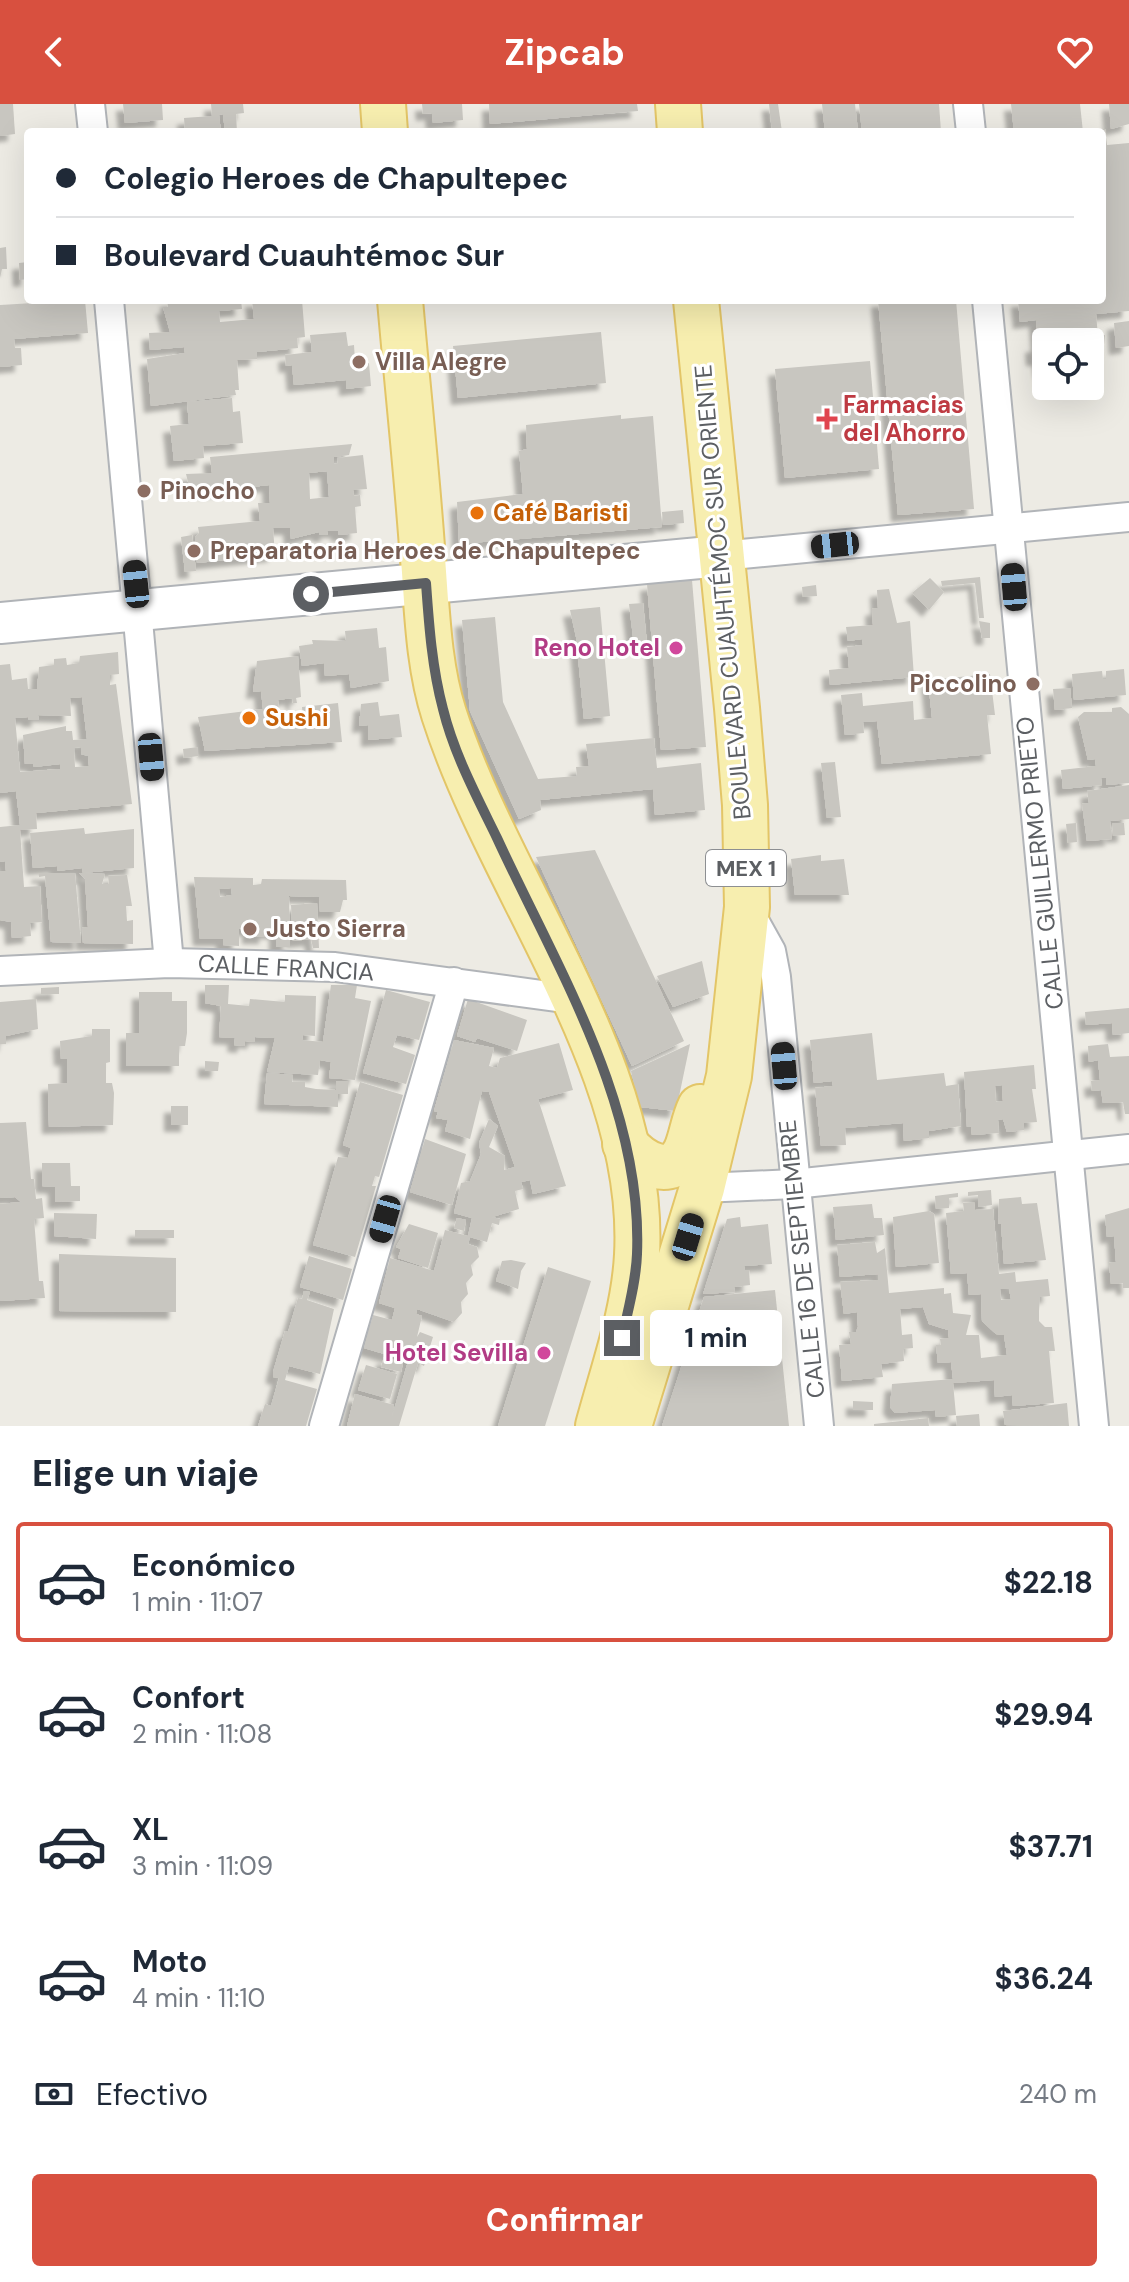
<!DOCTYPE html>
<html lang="es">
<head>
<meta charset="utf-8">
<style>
	:root { --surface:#fff; --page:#f2f2f3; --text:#1f2937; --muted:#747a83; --line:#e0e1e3; --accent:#d8503f }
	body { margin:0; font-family:"DM Sans",sans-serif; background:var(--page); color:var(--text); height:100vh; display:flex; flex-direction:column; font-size:30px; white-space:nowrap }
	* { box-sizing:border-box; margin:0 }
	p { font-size:26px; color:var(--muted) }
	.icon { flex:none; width:44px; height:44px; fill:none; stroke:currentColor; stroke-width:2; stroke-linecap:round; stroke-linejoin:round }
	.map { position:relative; height:1322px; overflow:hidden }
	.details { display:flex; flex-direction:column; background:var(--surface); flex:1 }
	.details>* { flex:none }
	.guide { position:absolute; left:24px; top:24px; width:1082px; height:176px; border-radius:8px; box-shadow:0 8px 32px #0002; display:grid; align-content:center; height:176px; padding:0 32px; background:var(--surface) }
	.tools { position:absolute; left:1032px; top:224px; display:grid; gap:16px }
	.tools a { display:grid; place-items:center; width:72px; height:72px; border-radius:8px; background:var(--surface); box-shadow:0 8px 32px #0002; font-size:40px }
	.end { position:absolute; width:36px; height:36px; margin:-18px; border:10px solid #5c5f63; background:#fff; box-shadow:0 0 0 4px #fff }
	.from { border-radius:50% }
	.bubble { position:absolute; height:56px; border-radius:8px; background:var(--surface); box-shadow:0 8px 32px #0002; font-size:26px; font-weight:700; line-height:56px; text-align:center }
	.car { position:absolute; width:24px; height:48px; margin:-24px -12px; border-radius:10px; box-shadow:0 0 6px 2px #0007; background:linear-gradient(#222 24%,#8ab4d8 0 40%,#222 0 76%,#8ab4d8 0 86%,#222 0) }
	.guide b { display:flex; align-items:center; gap:28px; height:76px; font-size:30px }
	.guide b+b { border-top:2px solid var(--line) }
	.guide i { width:20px; height:20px; background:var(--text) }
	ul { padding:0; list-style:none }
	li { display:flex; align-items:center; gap:24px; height:120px; margin:0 16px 12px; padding:0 16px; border:4px solid transparent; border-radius:8px }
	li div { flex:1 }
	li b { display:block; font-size:30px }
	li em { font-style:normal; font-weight:700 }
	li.on { border-color:var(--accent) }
	li>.icon { width:72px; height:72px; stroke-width:1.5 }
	h2 { padding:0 32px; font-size:36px; line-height:96px }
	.pay { display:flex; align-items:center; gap:20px; height:88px; padding:0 32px; font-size:30px }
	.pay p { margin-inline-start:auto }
	.action { display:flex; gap:16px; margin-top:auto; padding:16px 32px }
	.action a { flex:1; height:92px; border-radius:8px; background:var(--accent); color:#fff; font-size:32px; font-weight:700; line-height:92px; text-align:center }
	header { display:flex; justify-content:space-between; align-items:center; height:104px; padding:0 32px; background:var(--accent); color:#fff; font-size:36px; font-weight:700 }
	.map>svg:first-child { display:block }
</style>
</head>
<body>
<header><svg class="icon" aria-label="back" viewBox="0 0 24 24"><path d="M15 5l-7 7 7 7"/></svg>Zipcab<svg class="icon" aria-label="heart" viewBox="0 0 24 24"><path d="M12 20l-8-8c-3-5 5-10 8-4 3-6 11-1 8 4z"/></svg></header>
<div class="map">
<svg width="1129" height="1322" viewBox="0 0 1129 1322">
	<defs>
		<filter id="shadow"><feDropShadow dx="-7" dy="7" stdDeviation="2" flood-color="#0004"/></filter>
	</defs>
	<rect width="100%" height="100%" fill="#edebe4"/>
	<g fill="#c8c6c0" fill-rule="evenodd" filter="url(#shadow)">
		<path d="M0,0H13L15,30L0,32Z"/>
		<path d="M123,0H162L163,16L125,19Z"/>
		<path d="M211,0H243L244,9L236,10L237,28H225L223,10L219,11L221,28H185L184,14L212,12Z"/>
		<path d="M422,0H462L463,16L433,19L432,9L423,10Z"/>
		<path d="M489,0H637L638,7L490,20Z"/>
		<path d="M769,0H778L782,28H772Z"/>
		<path d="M822,0H855L858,28H825Z"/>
		<path d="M859,0H939L941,28H862Z"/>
		<path d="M1011,0H1080L1083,28H1014Z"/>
		<path d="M1109,0H1129V20L1111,25Z"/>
		<path d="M1105,25L1107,41L1129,39V207L1096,210L1098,232L1105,231L1102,260L1090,261V238H1046V267H1041L1039,255H1033L1032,242L1038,241L1036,216L1020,218L1018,196H1102V28L1091,26Z"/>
		<path d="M6,143L7,165H2L0,174V144Z"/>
		<path d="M28,158V175L20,176L19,159Z"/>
		<path d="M85,196L88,229L14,235L15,244H21L22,261L0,263V201Z"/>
		<path d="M167,196H241L242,205L219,207L220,218L254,215L252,196H302L305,233L297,234L298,244L257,248V255L237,256L239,286H235L236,291L151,302L147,255L185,249L184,243L150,246L149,229L170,228L163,203H168Z"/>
		<path d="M878,196H956L974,405L898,411Z"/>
		<path d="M1129,217V242L1116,244L1114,219Z"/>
		<path d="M346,228L348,242L354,241L355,257L349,261L369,259L371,282L346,285V276L294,281L292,261L286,262L285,251L312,248L310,231Z"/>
		<path d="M601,228L606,279L458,294L453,242Z"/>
		<path d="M870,257L879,365L785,374L775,265Z"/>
		<path d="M232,294L233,308L240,307L243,339L203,342L204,354L174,357L170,322L189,320L187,298Z"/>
		<path d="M621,311V315L653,312L662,423L459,440L457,398L523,390L519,347L527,345L526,321Z"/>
		<path d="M352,340L349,351L334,353V360L338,359L337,354L363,351L367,385L353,386L354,392L360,391L361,402L355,403L357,429L338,431V427H327L328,431H319V428L291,435L290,424H273L275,451L197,459L195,433L199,429L198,423L260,417L258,399H270L269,381L205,388V381L189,382L186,370L212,369L210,353ZM327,367L329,393L310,395L309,369Z"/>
		<path d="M683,406L684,419L663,421L662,408Z"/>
		<path d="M192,431L196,467L185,468L181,433Z"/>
		<path d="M980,473L984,514H979L975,479L942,482L941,477Z"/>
		<path d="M930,474L944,488L929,506L912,489Z"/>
		<path d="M692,476L706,643L661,646L647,480Z"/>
		<path d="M816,481L817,492L803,493L802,483Z"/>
		<path d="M889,485L897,519L910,517L914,573L830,581L829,566L849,564L847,543L863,541L862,535L848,537L846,523L873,521L872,505L878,504L877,486Z"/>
		<path d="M643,499L647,540L634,541L629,500Z"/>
		<path d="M600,503L610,612L584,615L576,533L570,506Z"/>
		<path d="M495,513L503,598L538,675L577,672L576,663L589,662L586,640L654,634L657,664L701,659L705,706L655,711L653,685L540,696L541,706L519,715L470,607L462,516Z"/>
		<path d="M979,517L990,519V534H982Z"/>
		<path d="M377,524L379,544L386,543L389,577L351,584L349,570L325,572L324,559L302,562L299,542L313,540L312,536L346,537L345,527Z"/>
		<path d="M118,548L119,570L110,571V581L116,580L132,700L36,709L37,725L20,726L24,783L40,782L42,818L30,819L31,832L12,834L11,818L0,816V767H6L5,757L0,758V723L20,721L16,687L0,689V561L10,560L12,576L27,574L28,585H37L39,563L54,561V555L66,554L67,561L79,559L80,552ZM82,593L87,635L73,636L72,627H66V622L23,631L25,660H33L34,663L60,660V665L20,668L15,614L28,613L29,616H39L38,611L71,612L70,594ZM81,643V650L88,652L89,662L75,663L74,644Z"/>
		<path d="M298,552L301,593L296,594L297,599H293L292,594L278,596L280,618L303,615L302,603L338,599L342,638L205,647L198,613L263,605L261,587L253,588L257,557Z"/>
		<path d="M1124,565L1126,591L1074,596L1072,570L1102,567L1103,575H1106V567Z"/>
		<path d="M990,570L995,611H987L991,650L882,660L877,617L863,618L864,629L845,631L841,591L862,589L863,602L913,597L914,616L932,614L928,576Z"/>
		<path d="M1070,584L1072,604L1055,606L1053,585Z"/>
		<path d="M378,598L380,612L399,610L402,633L368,636V621L359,622L361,600Z"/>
		<path d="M1121,603L1129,610V679L1106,681V674H1101L1102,681L1063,685L1061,666L1096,662L1095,655L1088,656L1078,613L1084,608H1112V604Z"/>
		<path d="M198,643V652L184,654L183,645Z"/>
		<path d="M835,658L841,713L827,714L821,659Z"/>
		<path d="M1129,681V715L1110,717L1112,735L1087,737L1082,700L1089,699L1087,687Z"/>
		<path d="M1076,719L1077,738L1068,739L1066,720Z"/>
		<path d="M1112,719H1124L1125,731L1113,732Z"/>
		<path d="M84,724L85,730L134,725V764L83,769L82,764L57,767V762L33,764L30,729Z"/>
		<path d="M595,746L684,937L632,962L536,753Z"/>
		<path d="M821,751V757L844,755L849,791H795L791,755Z"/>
		<path d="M38,769H75L81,839L51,838L45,772L39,773Z"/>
		<path d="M79,769L105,770L102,780H109L108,772L127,771L132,802H126L127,817L133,816V840L83,839L82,824L88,823L85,775Z"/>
		<path d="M194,773L253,774V781L261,780L262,775L346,776L347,796H343L340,808H320L319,793L289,792L290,843H276V828H266V833H249V825H239V842L223,841V835H200ZM231,784L232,791L220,793L219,785Z"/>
		<path d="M317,799L319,844H313L311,835L293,837L291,801Z"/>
		<path d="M702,857L709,890L673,903L657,872Z"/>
		<path d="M205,881H229L228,900L249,902L250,895L285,898V891L316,892L315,932L303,931L302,936L323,938L331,881H357L355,894L371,897L355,976L329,974L331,958L320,956L318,971L267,968L275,934L255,933L254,938L245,937L244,942L234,941L235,934L219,933L221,902L205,899Z"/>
		<path d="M59,883V890H41V884Z"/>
		<path d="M386,886L430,898L419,936L397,931L393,943L415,951L406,980L363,969Z"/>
		<path d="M139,888H172V897H187V929L185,942H179V962H126V929H139Z"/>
		<path d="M36,895L38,925L6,932V940H0V898Z"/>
		<path d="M468,895L527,916L517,947L477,934L475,938L457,932Z"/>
		<path d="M1129,904V929L1113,931L1112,919L1086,921L1085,908Z"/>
		<path d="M92,925H110V958L106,959V979H112L114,989L113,1021L49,1023L48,980L67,979V955H61L60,937L92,932Z"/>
		<path d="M872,929L877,976L944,969L946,982L958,980L961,1022L929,1027V1034L904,1037L903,1019L845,1024L846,1041L821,1042L815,984L833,982L832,977L814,979L810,936Z"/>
		<path d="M454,936L494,944L489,962L497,964L500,954L559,939L573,986L538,995L566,1082L533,1090L530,1076L521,1078L523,1085L515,1087L519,1105L492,1113L500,1115L499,1121L492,1119L487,1138L470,1133L468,1140L477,1143L479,1153L471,1161L473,1171L466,1179L468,1190L461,1198L462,1209L454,1218L417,1205L416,1210L422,1212L417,1233L420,1228L433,1233L424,1262L418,1259L399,1322H347L355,1290L394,1301L392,1313L408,1257L364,1244L373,1211L392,1216L395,1204L379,1199L390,1154L434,1167L445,1126L468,1132L472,1114L454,1109L461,1079L470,1077L481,1050L479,1039L489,1015L498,1022L489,1043L505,1052L504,1066L515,1063L489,988L482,987L470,1035L445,1027L448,1016L436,1014L438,1008L434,1007Z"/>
		<path d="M690,940L676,1007L640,1003L631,967Z"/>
		<path d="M1108,940L1110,953L1129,952V1010H1125L1123,998L1103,999L1101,986L1092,987L1091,977L1100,976L1098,956L1089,958L1088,942Z"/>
		<path d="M205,957L219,958L218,967H205Z"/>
		<path d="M1034,961L1036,985H1032L1037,1018L1024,1019V1026L1007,1028L1003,1015L998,1016L999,1029L972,1031L971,1023H967L964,968ZM1002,981L1003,997L996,998L995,982Z"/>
		<path d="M267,969L293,971L292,978H305V983L316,985L336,986V977H348V990H338V1003L264,1000Z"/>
		<path d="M360,978L403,991L379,1073L375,1072L372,1082H376L355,1153L313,1141L338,1053L348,1054L351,1044L343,1041Z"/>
		<rect x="171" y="1002" width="17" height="19"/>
		<path d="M26,1018L31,1075H34L36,1095L42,1094L44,1114L34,1115L39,1177H43L45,1194L0,1197V1100L21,1098L15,1093L0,1094V1019Z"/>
		<path d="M425,1035L466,1050L452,1101L410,1088Z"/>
		<path d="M42,1059H70L71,1082H80V1097L55,1098V1083L42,1082Z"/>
		<path d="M991,1086L992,1101L978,1103V1091L968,1092V1088Z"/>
		<path d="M958,1089V1093L949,1094V1104L936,1105L935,1092Z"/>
		<path d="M1021,1093L1022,1100L1037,1099L1046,1156L1004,1160L1001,1120H998L999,1095Z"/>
		<path d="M974,1098L975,1106L993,1105L999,1170L1015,1168L1016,1178L1048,1175L1050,1192L1040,1193L1039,1207V1217L1045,1223H1052L1055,1247H1049L1054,1299L1013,1302L1012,1291L995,1293L994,1276L953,1279L956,1311L936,1313L935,1306L895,1309L890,1303L892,1280L953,1275L951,1258L938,1259L936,1241H941L940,1235L949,1234L948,1226L929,1220L923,1203L900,1205L902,1231L912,1230L913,1244L903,1245L904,1257L881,1260L883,1273L842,1277L839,1241L851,1240L849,1228H856L858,1223L857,1208L844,1210L840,1178L878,1176V1170L840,1173L837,1141L875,1138L877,1149L885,1144L889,1189L944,1184V1190L951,1189L953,1209L971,1211L966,1231H979L981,1254L1007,1251L1004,1231L996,1230L982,1217L981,1190L969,1191L967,1169L951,1170L946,1109L964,1107L963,1099ZM1000,1185H1009L1011,1195L1001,1196Z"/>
		<path d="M872,1100L874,1114H882L884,1131L836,1136L833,1103Z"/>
		<path d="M1129,1104V1184H1123V1179L1111,1180L1109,1159L1116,1158L1114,1132L1107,1133L1105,1111Z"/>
		<path d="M929,1107L934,1110L939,1159L896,1163L893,1113Z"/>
		<path d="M54,1109L97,1110L96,1135L54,1132Z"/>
		<path d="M740,1113L741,1123L768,1120L772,1160L744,1162L745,1166H749L750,1181L734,1183L735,1188L703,1190L727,1115Z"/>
		<path d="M457,1114L466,1116L464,1127L454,1124Z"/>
		<path d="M409,1120L438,1129L428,1164L398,1154L401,1145L396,1143Z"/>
		<rect x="135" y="1126" width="39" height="8"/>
		<path d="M59,1150L176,1154V1208L59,1207Z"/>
		<path d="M309,1152L352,1165L343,1196L300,1183Z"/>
		<path d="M511,1156L526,1159L521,1167L518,1185L496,1177L502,1157Z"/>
		<path d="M548,1163L591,1177L545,1322H498Z"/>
		<path d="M775,1186L789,1322H662L704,1193Z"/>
		<path d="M304,1187L310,1188L307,1196L334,1205L320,1270L289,1262L285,1276L317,1285L306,1322H258L265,1300L271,1302L279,1274L273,1273V1268L285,1227L288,1228L298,1194L302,1195Z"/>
		<path d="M384,1253L403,1259L401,1268L381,1263Z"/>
		<path d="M366,1261L397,1270L390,1295L358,1286Z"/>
		<path d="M853,1297L873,1298V1306H853Z"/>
		<path d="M1067,1299L1069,1322L1005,1321L1003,1307Z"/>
		<path d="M979,1310L980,1322H957L956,1312Z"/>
		<path d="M928,1314L929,1322H874V1320Z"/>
	</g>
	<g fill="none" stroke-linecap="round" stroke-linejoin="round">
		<defs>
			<g id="minor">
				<path d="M90,0L93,28"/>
				<path d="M968,0L971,28"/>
				<path d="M109,196L169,859"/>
				<path d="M987,196L1094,1322"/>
				<path d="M721,452L1129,413"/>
				<path d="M747,804L771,847L776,873L819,1322"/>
				<path d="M0,867L169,859L335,863L571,895"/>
				<path d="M702,1084L794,1080L1129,1045"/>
				<path d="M324,1322L454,878"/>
			</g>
			<path id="secondary" d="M0,519L721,452"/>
			<g id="primary">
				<path d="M383,0L385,28"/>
				<path d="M678,0L680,28"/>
				<path d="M400,196C407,278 416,360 422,443C427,497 427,557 444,610C500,785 647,963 637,1151C634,1209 613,1266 598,1322"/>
				<path d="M625,1040C641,1058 671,1078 686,1046C692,1032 693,1017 700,1003"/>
				<path d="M629,1322L702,1084L729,972L747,803L745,701L737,604L696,196"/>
			</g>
		</defs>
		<use href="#minor" stroke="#b1b4b8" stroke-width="32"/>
		<use href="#secondary" stroke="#b0b3b7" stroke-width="44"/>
		<use href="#primary" stroke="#e3c567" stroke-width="48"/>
		<use href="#minor" stroke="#fff" stroke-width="28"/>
		<use href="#secondary" stroke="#fff" stroke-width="40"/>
		<use href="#primary" stroke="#f7eeaf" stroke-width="44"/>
	</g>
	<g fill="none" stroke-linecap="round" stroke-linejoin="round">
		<path stroke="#5c5f63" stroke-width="10" d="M311,490L426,479C429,521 432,564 443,605C454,650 477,693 497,734C557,864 643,1002 637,1150C636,1178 628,1206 622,1234"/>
	</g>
	<g fill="#8d6e63" stroke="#fff" stroke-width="3">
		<circle cx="359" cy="258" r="8"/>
		<circle cx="144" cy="387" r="8"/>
		<circle cx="194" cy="447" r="8"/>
		<circle cx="1033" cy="580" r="8"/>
		<circle cx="250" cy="825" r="8"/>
	</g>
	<path fill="#e0444e" stroke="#fff" stroke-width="3" d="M823 303h8v8h8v8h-8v8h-8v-8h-8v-8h8z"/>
	<g fill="#e8710a" stroke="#fff" stroke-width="3">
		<circle cx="477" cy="409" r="8"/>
		<circle cx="249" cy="614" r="8"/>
	</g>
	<g fill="#d1479c" stroke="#fff" stroke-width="3">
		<circle cx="676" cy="544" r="8"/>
		<circle cx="544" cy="1249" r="8"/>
	</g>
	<g text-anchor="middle" stroke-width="6" stroke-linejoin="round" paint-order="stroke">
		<rect fill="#fff" stroke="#8d8f92" stroke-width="2" x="706" y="746" width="80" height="36" rx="6"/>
		<g font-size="22" font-weight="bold" fill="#5c5f63">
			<text x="746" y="772">MEX 1</text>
		</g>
		<g font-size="24" font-weight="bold" fill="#785e54" stroke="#fff" text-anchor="start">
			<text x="375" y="266">Villa Alegre</text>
			<text x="160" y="395">Pinocho</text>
			<text x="210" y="455">Preparatoria Heroes de Chapultepec</text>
			<text x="1017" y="588" text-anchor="end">Piccolino</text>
			<text x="266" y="833">Justo Sierra</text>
		</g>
		<g font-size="24" font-weight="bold" fill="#be3a42" stroke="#fff" text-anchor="start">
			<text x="843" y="309">Farmacias<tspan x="843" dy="28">del Ahorro</tspan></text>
		</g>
		<g font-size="24" font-weight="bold" fill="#c56008" stroke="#fff" text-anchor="start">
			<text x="493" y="417">Café Baristi</text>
			<text x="265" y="622">Sushi</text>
		</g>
		<g font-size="24" fill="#5c5f63" stroke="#fff">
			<text transform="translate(723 488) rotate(-95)" y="8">BOULEVARD CUAUHTÉMOC SUR ORIENTE</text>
			<text transform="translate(1040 759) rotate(-96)" y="8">CALLE GUILLERMO PRIETO</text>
			<text transform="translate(286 864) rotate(3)" y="8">CALLE FRANCIA</text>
			<text transform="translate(802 1155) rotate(-96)" y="8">CALLE 16 DE SEPTIEMBRE</text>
		</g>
		<g font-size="24" font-weight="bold" fill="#b23c85" stroke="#fff" text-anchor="end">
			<text x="660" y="552">Reno Hotel</text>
			<text x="528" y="1257">Hotel Sevilla</text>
		</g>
	</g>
</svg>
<div class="tools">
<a><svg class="icon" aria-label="locate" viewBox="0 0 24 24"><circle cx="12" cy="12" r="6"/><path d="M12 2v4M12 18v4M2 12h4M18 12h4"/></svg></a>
</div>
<i class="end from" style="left:311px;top:490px"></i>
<i class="end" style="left:622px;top:1234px"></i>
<div class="bubble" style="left:650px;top:1206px;width:132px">1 min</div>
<i class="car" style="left:835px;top:441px;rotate:264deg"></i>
<i class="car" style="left:136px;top:480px;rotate:354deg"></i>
<i class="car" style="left:1014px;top:483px;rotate:355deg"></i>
<i class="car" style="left:151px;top:653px;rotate:175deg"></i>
<i class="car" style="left:784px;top:962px;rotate:355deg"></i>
<i class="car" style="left:385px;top:1115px;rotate:196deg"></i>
<i class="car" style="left:688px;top:1133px;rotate:17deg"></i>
<div class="guide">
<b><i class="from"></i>Colegio Heroes de Chapultepec</b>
<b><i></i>Boulevard Cuauhtémoc Sur</b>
</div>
</div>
<section class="details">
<h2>Elige un viaje</h2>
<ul>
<li class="on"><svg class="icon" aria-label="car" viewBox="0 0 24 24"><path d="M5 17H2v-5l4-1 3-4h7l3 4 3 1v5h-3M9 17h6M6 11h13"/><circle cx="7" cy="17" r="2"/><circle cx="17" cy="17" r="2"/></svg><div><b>Económico</b><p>1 min · 11:07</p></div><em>$22.18</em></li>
<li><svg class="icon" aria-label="car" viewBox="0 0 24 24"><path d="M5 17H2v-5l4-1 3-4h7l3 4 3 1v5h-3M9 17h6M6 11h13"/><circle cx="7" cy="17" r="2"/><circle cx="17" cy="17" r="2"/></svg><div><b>Confort</b><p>2 min · 11:08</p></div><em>$29.94</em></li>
<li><svg class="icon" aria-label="car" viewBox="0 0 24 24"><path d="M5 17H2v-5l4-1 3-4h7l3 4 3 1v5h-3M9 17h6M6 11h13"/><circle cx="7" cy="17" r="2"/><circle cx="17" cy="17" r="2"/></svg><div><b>XL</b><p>3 min · 11:09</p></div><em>$37.71</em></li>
<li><svg class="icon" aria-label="car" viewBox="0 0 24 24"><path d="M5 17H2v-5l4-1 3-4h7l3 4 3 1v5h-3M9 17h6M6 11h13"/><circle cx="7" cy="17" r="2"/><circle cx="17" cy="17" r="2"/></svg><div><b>Moto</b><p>4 min · 11:10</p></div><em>$36.24</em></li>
</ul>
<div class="pay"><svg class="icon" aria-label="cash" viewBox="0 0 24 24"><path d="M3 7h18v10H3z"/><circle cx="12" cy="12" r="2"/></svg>Efectivo<p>240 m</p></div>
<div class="action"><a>Confirmar</a></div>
</section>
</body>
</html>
